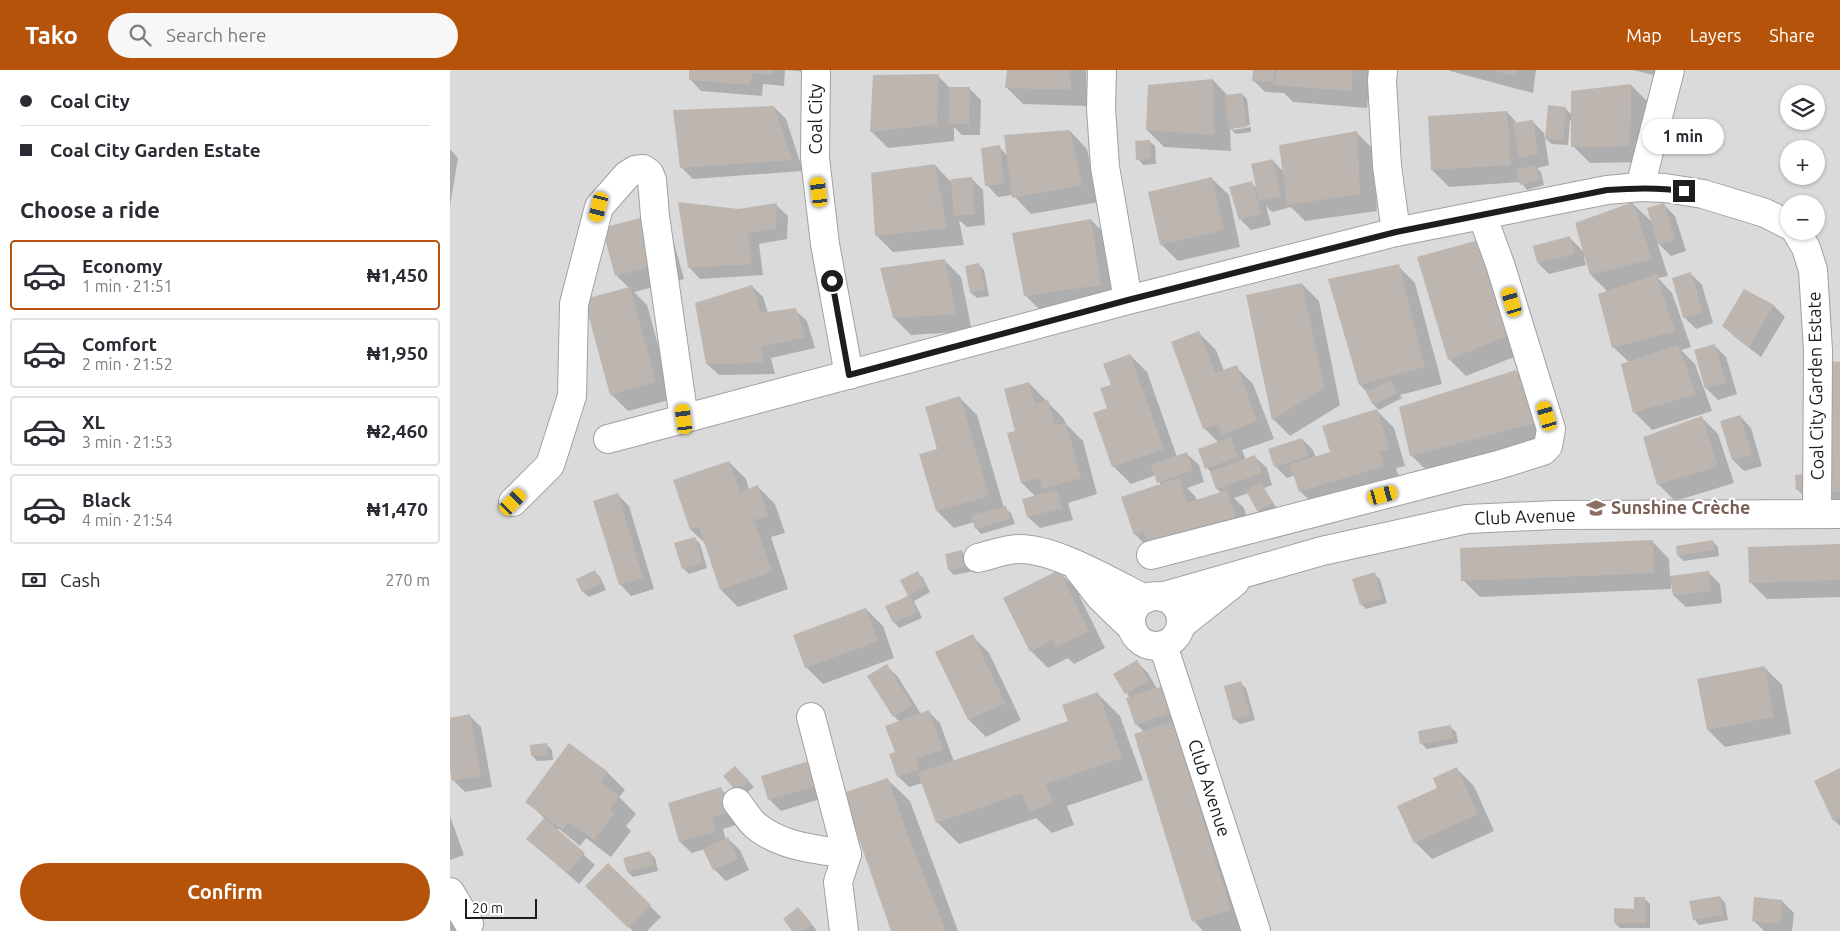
<!DOCTYPE html>
<html lang="en">
<head>
<meta charset="utf-8">
<style>
	:root { --surface:#fff; --page:#f7f7f7; --text:#2b2b33; --muted:#7c7c81; --line:#e1e1e2; --accent:#b45309 }
	body { margin:0; font-family:Ubuntu,sans-serif; background:var(--page); color:var(--text); height:100vh; display:flex; flex-direction:column; font-size:19px; white-space:nowrap }
	* { box-sizing:border-box; margin:0 }
	p { font-size:16px; color:var(--muted) }
	.icon { flex:none; width:28px; height:28px; fill:none; stroke:currentColor; stroke-width:2; stroke-linecap:round; stroke-linejoin:round }
	.map { position:relative; flex:1; overflow:hidden }
	.side { display:flex; flex-direction:column; background:var(--surface); width:450px }
	.side>* { flex:none }
	.banner { display:grid; align-content:center; height:110px; padding:0 20px; background:var(--surface) }
	.fabs { position:absolute; left:1330px; top:15px; display:grid; gap:10px }
	.fabs a { display:grid; place-items:center; width:45px; height:45px; border-radius:50%; background:var(--surface); box-shadow:0 1px 4px #0004; font-size:25px }
	.scale { position:absolute; left:15px; bottom:12px; width:72px; box-sizing:border-box; padding-left:5px; border:2px solid #1d1d1d; border-top:0; font-size:14px; line-height:18px; white-space:nowrap; color:#1d1d1d; -webkit-text-stroke:4px #fff; paint-order:stroke }
	.end { position:absolute; width:22px; height:22px; margin:-11px; border:6px solid #1d1d1d; background:#fff; box-shadow:0 0 0 2px #fff }
	.from { border-radius:50% }
	.bubble { position:absolute; height:35px; border-radius:18px; background:var(--surface); box-shadow:0 1px 4px #0004; font-size:16px; font-weight:700; line-height:35px; text-align:center }
	.car { position:absolute; width:15px; height:30px; margin:-15px -8px; border-radius:6px; box-shadow:0 0 4px 1px #0007; background:linear-gradient(#f5c518 24%,#345 0 40%,#f5c518 0 76%,#345 0 86%,#f5c518 0) }
	.banner b { display:flex; align-items:center; gap:18px; height:48px; font-size:19px }
	.banner b+b { border-top:1px solid var(--line) }
	.banner i { width:12px; height:12px; background:var(--text) }
	ul { padding:0; list-style:none }
	li { display:flex; align-items:center; gap:15px; height:70px; margin:0 10px 8px; padding:0 10px; border:2px solid var(--line); border-radius:5px }
	li div { flex:1 }
	li b { display:block; font-size:19px }
	li em { font-style:normal; font-weight:700 }
	li.current { border-color:var(--accent) }
	li>.icon { width:45px; height:45px; stroke-width:1.5 }
	h2 { padding:0 20px; font-size:22px; line-height:60px }
	.pay { display:flex; align-items:center; gap:12px; height:55px; padding:0 20px; font-size:19px }
	.pay p { margin-inline-start:auto }
	.primary-button { display:flex; gap:10px; margin-top:auto; padding:10px 20px }
	.primary-button a { flex:1; height:58px; border-radius:30px; background:var(--accent); color:#fff; font-size:20px; font-weight:700; line-height:58px; text-align:center }
	header { display:flex; align-items:center; gap:30px; box-sizing:border-box; height:70px; padding:0 25px; background:var(--accent); color:#fff }
	header strong { font-size:24px }
	nav { display:flex; gap:28px; margin-inline-start:auto; font-size:18px }
	.search { width:350px; height:45px; background:var(--page); display:flex; align-items:center; gap:12px; box-sizing:border-box; padding:0 18px; border-radius:28px; color:var(--muted); font-size:19px }
	main { display:flex; flex:1; min-height:0 }
	.map>svg:first-child { display:block }
</style>
</head>
<body>
<header>
<strong>Tako</strong>
<div class="search"><svg class="icon" aria-label="search" viewBox="0 0 24 24"><circle cx="10" cy="10" r="6"/><path d="M15 15l6 6"/></svg>Search here</div>
<nav><a>Map</a><a>Layers</a><a>Share</a></nav>
</header>
<main>
<section class="side">
<div class="banner">
<b><i class="from"></i>Coal City</b>
<b><i></i>Coal City Garden Estate</b>
</div>
<h2>Choose a ride</h2>
<ul>
<li class="current"><svg class="icon" aria-label="car" viewBox="0 0 24 24"><path d="M5 17H2v-5l4-1 3-4h7l3 4 3 1v5h-3M9 17h6M6 11h13"/><circle cx="7" cy="17" r="2"/><circle cx="17" cy="17" r="2"/></svg><div><b>Economy</b><p>1 min · 21:51</p></div><em>₦1,450</em></li>
<li><svg class="icon" aria-label="car" viewBox="0 0 24 24"><path d="M5 17H2v-5l4-1 3-4h7l3 4 3 1v5h-3M9 17h6M6 11h13"/><circle cx="7" cy="17" r="2"/><circle cx="17" cy="17" r="2"/></svg><div><b>Comfort</b><p>2 min · 21:52</p></div><em>₦1,950</em></li>
<li><svg class="icon" aria-label="car" viewBox="0 0 24 24"><path d="M5 17H2v-5l4-1 3-4h7l3 4 3 1v5h-3M9 17h6M6 11h13"/><circle cx="7" cy="17" r="2"/><circle cx="17" cy="17" r="2"/></svg><div><b>XL</b><p>3 min · 21:53</p></div><em>₦2,460</em></li>
<li><svg class="icon" aria-label="car" viewBox="0 0 24 24"><path d="M5 17H2v-5l4-1 3-4h7l3 4 3 1v5h-3M9 17h6M6 11h13"/><circle cx="7" cy="17" r="2"/><circle cx="17" cy="17" r="2"/></svg><div><b>Black</b><p>4 min · 21:54</p></div><em>₦1,470</em></li>
</ul>
<div class="pay"><svg class="icon" aria-label="cash" viewBox="0 0 24 24"><path d="M3 7h18v10H3z"/><circle cx="12" cy="12" r="2"/></svg>Cash<p>270 m</p></div>
<div class="primary-button"><a>Confirm</a></div>
</section>
<div class="map">
<svg width="1390" height="861" viewBox="0 0 1390 861">
	<rect width="100%" height="100%" fill="#edeae3"/>
	<path fill="#dbdada" fill-rule="evenodd" d="M0,0H1390V861H0ZM1339,24H1366V51H1339ZM1339,79H1366V106H1339ZM1339,134H1366V161H1339Z"/>
	<g fill="#0003">
		<path d="M241,0H359V2L335,0L334,16L313,14L312,26L251,21L240,9Z"/>
		<path d="M558,0H636L637,36L573,34L556,17Z"/>
		<path d="M804,0H921L917,38L843,32L834,23L815,22L804,11Z"/>
		<path d="M999,0H1086L1083,23L1000,1Z"/>
		<path d="M1183,0H1221L1219,9Z"/>
		<path d="M488,6L501,19L519,18L531,30L530,65H512L504,57V71L438,78L421,61Z"/>
		<path d="M763,10L778,26L792,24L797,29L800,55L783,57V60L801,57V62L786,64L780,58L781,81L714,77L697,60Z"/>
		<path d="M1181,15L1198,32L1196,92L1140,93L1123,76L1122,50H1120L1118,75L1102,74L1096,69L1115,38L1122,45Z"/>
		<path d="M324,37L336,49L353,101L243,109L231,97Z"/>
		<path d="M1057,42L1068,54L1082,51L1094,63L1099,95L1087,98L1091,102L1094,115L1077,120L1071,112L999,117L982,100Z"/>
		<path d="M620,61L637,79L649,132L581,144L563,125L548,127L537,115L549,77L558,86Z"/>
		<path d="M906,62L923,79L927,141L855,151L841,137L822,142L816,136L821,155L801,160L790,149L801,113L808,119L822,90L834,102Z"/>
		<path d="M699,71L705,76L706,94L693,95L688,89Z"/>
		<path d="M0,79L8,88L0,136Z"/>
		<path d="M485,95L502,113L521,108L533,120L535,155L517,157L509,150L514,175L443,182L426,165Z"/>
		<path d="M761,108L779,125L790,177L728,191L711,174Z"/>
		<path d="M1183,134L1203,153L1214,135L1225,146L1236,181L1221,186L1207,172L1218,206L1208,208L1222,223L1241,277L1231,280L1245,294L1262,341L1202,360L1184,342L1179,292L1163,277L1158,222L1141,205L1136,187H1134L1136,195L1099,204L1088,193L1120,168L1134,182Z"/>
		<path d="M326,135L338,146L337,169L309,174L313,205L250,209L239,197L289,140Z"/>
		<path d="M204,145L221,162L234,209L184,222L197,235L223,329L178,341L161,324L179,218L166,205Z"/>
		<path d="M641,150L658,167L668,232L592,242L575,225Z"/>
		<path d="M1031,171L1074,283L1016,306L999,289Z"/>
		<path d="M494,190L511,207L522,261L461,265L444,248Z"/>
		<path d="M529,195L534,200L539,226L527,228L521,223Z"/>
		<path d="M948,196L965,213L992,314L950,325L952,328L927,341L944,358L955,396L946,398L951,413L867,438L850,421L845,405L837,408L826,397L820,380L852,369L863,380L866,388L881,383L873,356L929,340L924,335L917,322L910,315Z"/>
		<path d="M1241,204L1252,215L1263,253L1246,259L1234,247Z"/>
		<path d="M852,214L869,231L890,335L840,366L823,349Z"/>
		<path d="M302,216L313,227L318,243L345,240L357,251L365,278L321,288L325,304L269,305L257,294Z"/>
		<path d="M1294,221L1324,236L1335,247L1311,287L1285,267L1273,256Z"/>
		<path d="M749,263L766,280L774,301L786,297L803,314L824,369L792,380L796,390L805,387L817,398L822,415L814,418L827,439L814,446L808,441L799,423L784,428L794,438L802,465L702,482L685,464L711,415L706,405L681,414L664,397L645,344L659,339L662,315L680,285L697,302L727,387L737,384L749,395L754,412L737,418L745,426L747,431L771,423L767,419L762,403L757,398L769,373L754,358Z"/>
		<path d="M1264,275L1276,287L1287,324L1268,330L1256,318Z"/>
		<path d="M1390,293V437L1375,421Z"/>
		<path d="M1066,301L1083,318L1105,369L978,402L961,385Z"/>
		<path d="M579,313L614,349L616,354L633,371L647,424L618,433L623,450L590,458L578,447L586,427L572,413L567,362Z"/>
		<path d="M510,328L527,345L554,438L561,443L565,454L531,464L526,458L524,452L504,458L487,441L488,380Z"/>
		<path d="M1290,346L1301,358L1312,396L1294,401L1283,390Z"/>
		<path d="M1251,347L1268,364L1284,413L1225,431L1208,414Z"/>
		<path d="M279,392L296,409L299,420L308,417L325,434L335,463L321,467L338,519L288,537L271,520L256,474L241,460Z"/>
		<path d="M1347,406L1369,424L1353,425L1348,420Z"/>
		<path d="M168,425L179,436L204,519L181,526L170,514Z"/>
		<path d="M244,468L250,474L257,498L239,504L233,498Z"/>
		<path d="M1202,471L1219,489L1220,507L1258,502L1270,514L1272,533L1236,537L1224,526L1223,514H1221V519L1030,527L1013,510Z"/>
		<path d="M1262,471L1268,477L1269,486L1234,491L1228,486Z"/>
		<path d="M1390,476V527L1317,529L1300,512Z"/>
		<path d="M512,482L517,487L520,502L504,505L499,500Z"/>
		<path d="M145,502L150,507L156,520L139,527L133,522L128,509Z"/>
		<path d="M467,502L473,508L480,522L464,531L472,548L449,558L444,552L459,525Z"/>
		<path d="M609,502L626,519L655,578L624,594L618,588L598,598L581,581Z"/>
		<path d="M924,504L930,509L937,533L916,539L911,534Z"/>
		<path d="M416,539L433,556L444,588L373,614L356,597Z"/>
		<path d="M522,566L539,583L571,650L536,667L519,650L487,583Z"/>
		<path d="M687,592L698,603L707,619L735,654L802,861H753L744,851L694,662L686,654L680,628L665,604Z"/>
		<path d="M437,596L448,607L471,644L479,642L490,653L504,692L620,652L648,624L670,646L693,710L617,736L624,755L602,763L586,748L509,774L487,752L473,713L459,717L448,706L447,683L450,652L444,646Z"/>
		<path d="M1315,598L1332,615L1341,664L1275,677L1258,660Z"/>
		<path d="M790,613L796,618L805,650L790,654L784,649Z"/>
		<path d="M20,646L31,657L42,717L15,722L3,710L0,695V649Z"/>
		<path d="M1000,657L1006,662L1008,673L977,679L971,673Z"/>
		<path d="M120,674L158,703L175,720L169,727L186,744L176,756L181,761L161,787L136,768L130,776L109,759L107,761L145,795L129,814L78,769L95,749L77,731Z"/>
		<path d="M97,675L102,680L103,690L87,691L82,685Z"/>
		<path d="M362,692L380,726L331,741L319,729Z"/>
		<path d="M285,697L304,717L293,726L275,706Z"/>
		<path d="M1007,699L1024,716L1044,761L982,789L965,772L989,718Z"/>
		<path d="M1390,700V756L1384,750Z"/>
		<path d="M437,709L460,731L508,861H442Z"/>
		<path d="M271,719L282,730L289,754L273,759L276,770L278,769L290,780L299,800L276,811L264,799L255,779L242,783L230,772L219,734Z"/>
		<path d="M0,746L14,785L0,790Z"/>
		<path d="M199,782L205,788L208,801L183,807L178,802Z"/>
		<path d="M158,795L211,847L197,861H183L137,816Z"/>
		<path d="M0,824L10,834L6,861H0Z"/>
		<path d="M1270,827L1275,833L1278,850L1249,855L1244,849Z"/>
		<path d="M1195,829L1200,834V858H1170L1165,853L1185,840Z"/>
		<path d="M1332,831L1344,843L1342,861H1314L1303,850Z"/>
		<path d="M348,839L354,844L367,861H343Z"/>
	</g>
	<g fill="#bdb6b0">
		<path d="M239,0H323V5L302,3L300,15L239,10Z"/>
		<path d="M557,0H620L621,20L555,18Z"/>
		<path d="M803,0H824L823,12L802,11Z"/>
		<path d="M827,0H903L901,21L824,15Z"/>
		<path d="M1045,0H1067L1066,6L1045,1Z"/>
		<path d="M489,4L487,54L420,62L423,5Z"/>
		<path d="M763,9L764,65L696,60L698,15Z"/>
		<path d="M1181,14L1180,76L1121,77V21Z"/>
		<path d="M499,17H520L519,54H499Z"/>
		<path d="M792,23L797,57L779,59L775,25Z"/>
		<path d="M1098,35L1116,37L1113,71L1095,69Z"/>
		<path d="M324,36L342,90L230,98L223,40Z"/>
		<path d="M1057,41L1061,95L981,100L978,46Z"/>
		<path d="M1083,50L1088,84L1069,88L1063,53Z"/>
		<path d="M620,60L632,115L562,128L554,65Z"/>
		<path d="M907,61L910,124L837,135L829,75Z"/>
		<path d="M700,70L701,89L686,90L685,71Z"/>
		<path d="M550,75L554,114L535,116L531,78Z"/>
		<path d="M823,89L831,126L809,131L801,94Z"/>
		<path d="M485,94L497,158L425,166L421,103Z"/>
		<path d="M1085,95L1090,110L1070,115L1066,100Z"/>
		<path d="M522,107L525,144L504,146L501,109Z"/>
		<path d="M762,107L774,160L710,175L698,122Z"/>
		<path d="M802,111L811,144L789,150L779,117Z"/>
		<path d="M228,132L289,139L327,133L326,158L298,163L302,194L238,198Z"/>
		<path d="M1183,132L1202,189L1140,205L1125,153Z"/>
		<path d="M1214,133L1225,170L1208,175L1197,138Z"/>
		<path d="M205,144L218,192L165,206L152,158Z"/>
		<path d="M641,149L651,215L574,226L562,163Z"/>
		<path d="M1120,166L1125,184L1087,193L1083,176Z"/>
		<path d="M1032,169L1057,266L998,290L967,187Z"/>
		<path d="M495,189L506,244L443,248L430,198Z"/>
		<path d="M529,193L535,220L520,223L515,196Z"/>
		<path d="M949,194L975,297L909,315L878,209Z"/>
		<path d="M1241,202L1253,242L1233,248L1222,208Z"/>
		<path d="M1206,204L1225,261L1162,278L1148,224Z"/>
		<path d="M852,213L874,318L822,350L796,225Z"/>
		<path d="M302,215L311,243L346,238L355,267L311,277L314,293L256,294L245,233Z"/>
		<path d="M180,217L206,312L160,325L134,229Z"/>
		<path d="M1294,219L1324,235L1299,277L1272,256Z"/>
		<path d="M749,261L765,303L787,295L807,351L772,365L768,354L753,359L721,272Z"/>
		<path d="M1265,274L1276,313L1255,319L1244,280Z"/>
		<path d="M1228,275L1246,324L1183,343L1171,294Z"/>
		<path d="M680,284L714,379L662,397L643,343L657,338L650,318L661,315L653,294Z"/>
		<path d="M1381,291L1390,292V422H1373Z"/>
		<path d="M1066,300L1089,352L960,386L949,337Z"/>
		<path d="M941,310L947,323L923,335L916,322Z"/>
		<path d="M579,312L585,333L598,330L605,355L616,353L631,408L592,419L589,408L571,413L557,363L565,361L554,319Z"/>
		<path d="M510,326L539,426L486,441L469,384L487,379L475,337Z"/>
		<path d="M927,339L939,379L930,381L934,396L849,422L840,394L880,382L872,356Z"/>
		<path d="M1290,345L1302,385L1282,390L1270,351Z"/>
		<path d="M1252,346L1268,396L1207,415L1193,367Z"/>
		<path d="M781,367L788,387L755,399L748,379Z"/>
		<path d="M852,368L858,386L824,397L818,379Z"/>
		<path d="M737,382L743,400L707,413L701,395Z"/>
		<path d="M805,385L812,403L766,419L760,402Z"/>
		<path d="M279,391L290,422L308,415L318,446L304,450L322,502L270,520L249,457L240,460L223,410Z"/>
		<path d="M1364,403V419L1346,420L1345,405Z"/>
		<path d="M729,408L737,433L777,420L786,448L699,476L694,461L684,465L671,427Z"/>
		<path d="M811,412L822,433L807,441L796,420Z"/>
		<path d="M607,420L612,438L577,447L572,429Z"/>
		<path d="M168,423L193,508L169,515L143,431Z"/>
		<path d="M556,436L560,449L525,459L521,446Z"/>
		<path d="M245,467L253,493L232,499L224,473Z"/>
		<path d="M1203,470L1204,503L1011,511L1010,478Z"/>
		<path d="M1263,470L1264,480L1227,486L1226,476Z"/>
		<path d="M1390,474V510L1299,513L1298,477Z"/>
		<path d="M512,480L515,497L498,500L495,484Z"/>
		<path d="M145,500L151,514L132,522L126,509Z"/>
		<path d="M609,500L639,561L606,577L603,570L580,582L553,528Z"/>
		<path d="M468,501L476,516L460,525L467,542L443,553L435,536L458,526L450,510Z"/>
		<path d="M1259,501L1261,521L1223,526L1220,506Z"/>
		<path d="M925,502L932,528L910,535L902,509Z"/>
		<path d="M416,538L428,571L355,598L343,565Z"/>
		<path d="M523,564L555,633L518,650L485,582Z"/>
		<path d="M687,590L699,611L675,624L663,604Z"/>
		<path d="M437,594L462,635L443,647L417,606Z"/>
		<path d="M1315,596L1324,647L1257,660L1247,609Z"/>
		<path d="M791,611L800,645L783,650L774,616Z"/>
		<path d="M716,615L724,642L685,655L676,628Z"/>
		<path d="M648,622L672,688L596,714L603,733L579,742L572,723L486,753L468,703L618,651L612,635Z"/>
		<path d="M479,640L493,680L466,689L469,699L447,707L439,684L445,682L435,656Z"/>
		<path d="M20,644L31,706L2,711L0,700V648Z"/>
		<path d="M723,652L781,840L742,852L684,664Z"/>
		<path d="M1001,655L1003,668L970,674L968,661Z"/>
		<path d="M97,673L98,685L81,686L80,675Z"/>
		<path d="M119,673L158,702L151,712L170,726L160,739L165,743L144,770L118,752L113,760L75,732Z"/>
		<path d="M362,690L369,715L318,730L311,706Z"/>
		<path d="M285,696L299,711L287,722L273,706Z"/>
		<path d="M1007,697L1028,744L964,773L947,736L987,718L983,708Z"/>
		<path d="M1390,698V748L1383,751L1364,711Z"/>
		<path d="M438,708L455,758L496,861H441L393,723Z"/>
		<path d="M271,717L279,743L262,747L266,762L229,772L218,733Z"/>
		<path d="M94,748L135,783L117,803L76,769Z"/>
		<path d="M278,767L288,789L263,800L253,779Z"/>
		<path d="M200,781L204,795L177,802L173,788Z"/>
		<path d="M158,793L201,835L178,858L135,816Z"/>
		<path d="M1270,826L1273,845L1243,850L1239,831Z"/>
		<path d="M1184,827H1195L1196,853H1164V838L1184,839Z"/>
		<path d="M1304,827L1333,830L1330,854L1302,851Z"/>
		<path d="M348,837L362,855L354,861H342L333,849Z"/>
	</g>
	<g fill="none" stroke-linecap="round" stroke-linejoin="round">
		<defs>
			<g id="minor">
				<path d="M366,0L365,88L375,174L399,305"/>
				<path d="M652,0L651,38L655,97L678,230"/>
				<path d="M933,0L932,11L937,96L946,162"/>
				<path d="M1190,117L1220,0"/>
				<path d="M1346,161L1356,178L1363,200L1368,280L1367,444"/>
				<path d="M158,369L678,230L946,162L1157,120L1190,117L1215,118L1253,124L1315,143L1339,155"/>
				<path d="M63,432L100,395L122,326L124,234L149,137L177,105L185,100L193,99L199,103L202,110L205,146L234,349"/>
				<path d="M701,485L1048,395L1093,381L1098,376L1101,359L1050,194L1032,145"/>
				<path d="M528,488C541,485 556,479 570,479C606,479 661,512 695,529"/>
				<path d="M629,500L650,527L682,558"/>
				<circle cx="706" cy="551" r="25"/>
				<path d="M711,527L872,481L1017,449L1105,445L1390,444"/>
				<path d="M731,555L785,512"/>
				<path d="M713,575L806,861"/>
				<path d="M361,647L397,784L388,812L394,861"/>
				<path d="M287,732C293,740 299,750 306,756C332,777 365,779 397,784"/>
				<path d="M0,822L19,854"/>
			</g>
		</defs>
		<use href="#minor" stroke="#a1a1a1" stroke-width="30"/>
		<use href="#minor" stroke="#fff" stroke-width="28"/>
	</g>
	<g fill="none" stroke-linecap="round" stroke-linejoin="round">
		<path stroke="#1d1d1d" stroke-width="6" d="M382,211L399,305L678,230L946,162L1157,120C1183,118 1208,117 1234,121"/>
	</g>
	<defs>
		<symbol id="school-bare" viewBox="-9 -9 18 18"><path d="M0-5L7-2L0 1L-7-2ZM-4 1L0 2.5L4 1V4Q0 6-4 4Z" fill="#8d6e63" stroke="#fff" stroke-width="2.5" paint-order="stroke"/></symbol>
	</defs>
	<g fill-rule="evenodd">
		<use href="#school-bare" x="1132" y="424" width="28" height="28"/>
	</g>
	<g text-anchor="middle" stroke-width="4" stroke-linejoin="round" paint-order="stroke">
		<g font-size="18" fill="#1d1d1d" stroke="#fff">
			<text transform="translate(366 49) rotate(-90)" y="6">Coal City</text>
			<text transform="translate(1366 316) rotate(-91)" y="6">Coal City Garden Estate</text>
			<text transform="translate(1075 447) rotate(-2)" y="6">Club Avenue</text>
			<text transform="translate(759 718) rotate(72)" y="6">Club Avenue</text>
		</g>
		<g font-size="18" font-weight="bold" fill="#785e54" stroke="#fff" text-anchor="start">
			<text x="1161" y="444">Sunshine Crèche</text>
		</g>
	</g>
</svg>
<div class="fabs">
<a><svg class="icon" aria-label="layers" viewBox="0 0 24 24"><path d="M12 4l9 5-9 5-9-5zM3 14l9 5 9-5"/></svg></a>
<a>+</a>
<a>−</a>
</div>
<div class="scale">20 m</div>
<i class="end from" style="left:382px;top:211px"></i>
<i class="end" style="left:1234px;top:121px"></i>
<div class="bubble" style="left:1192px;top:49px;width:82px">1 min</div>
<i class="car" style="left:369px;top:122px;rotate:353deg"></i>
<i class="car" style="left:149px;top:137px;rotate:194deg"></i>
<i class="car" style="left:1062px;top:232px;rotate:343deg"></i>
<i class="car" style="left:1097px;top:346px;rotate:343deg"></i>
<i class="car" style="left:234px;top:349px;rotate:353deg"></i>
<i class="car" style="left:933px;top:425px;rotate:75deg"></i>
<i class="car" style="left:63px;top:432px;rotate:44deg"></i>
</div>
</main>
</body>
</html>
